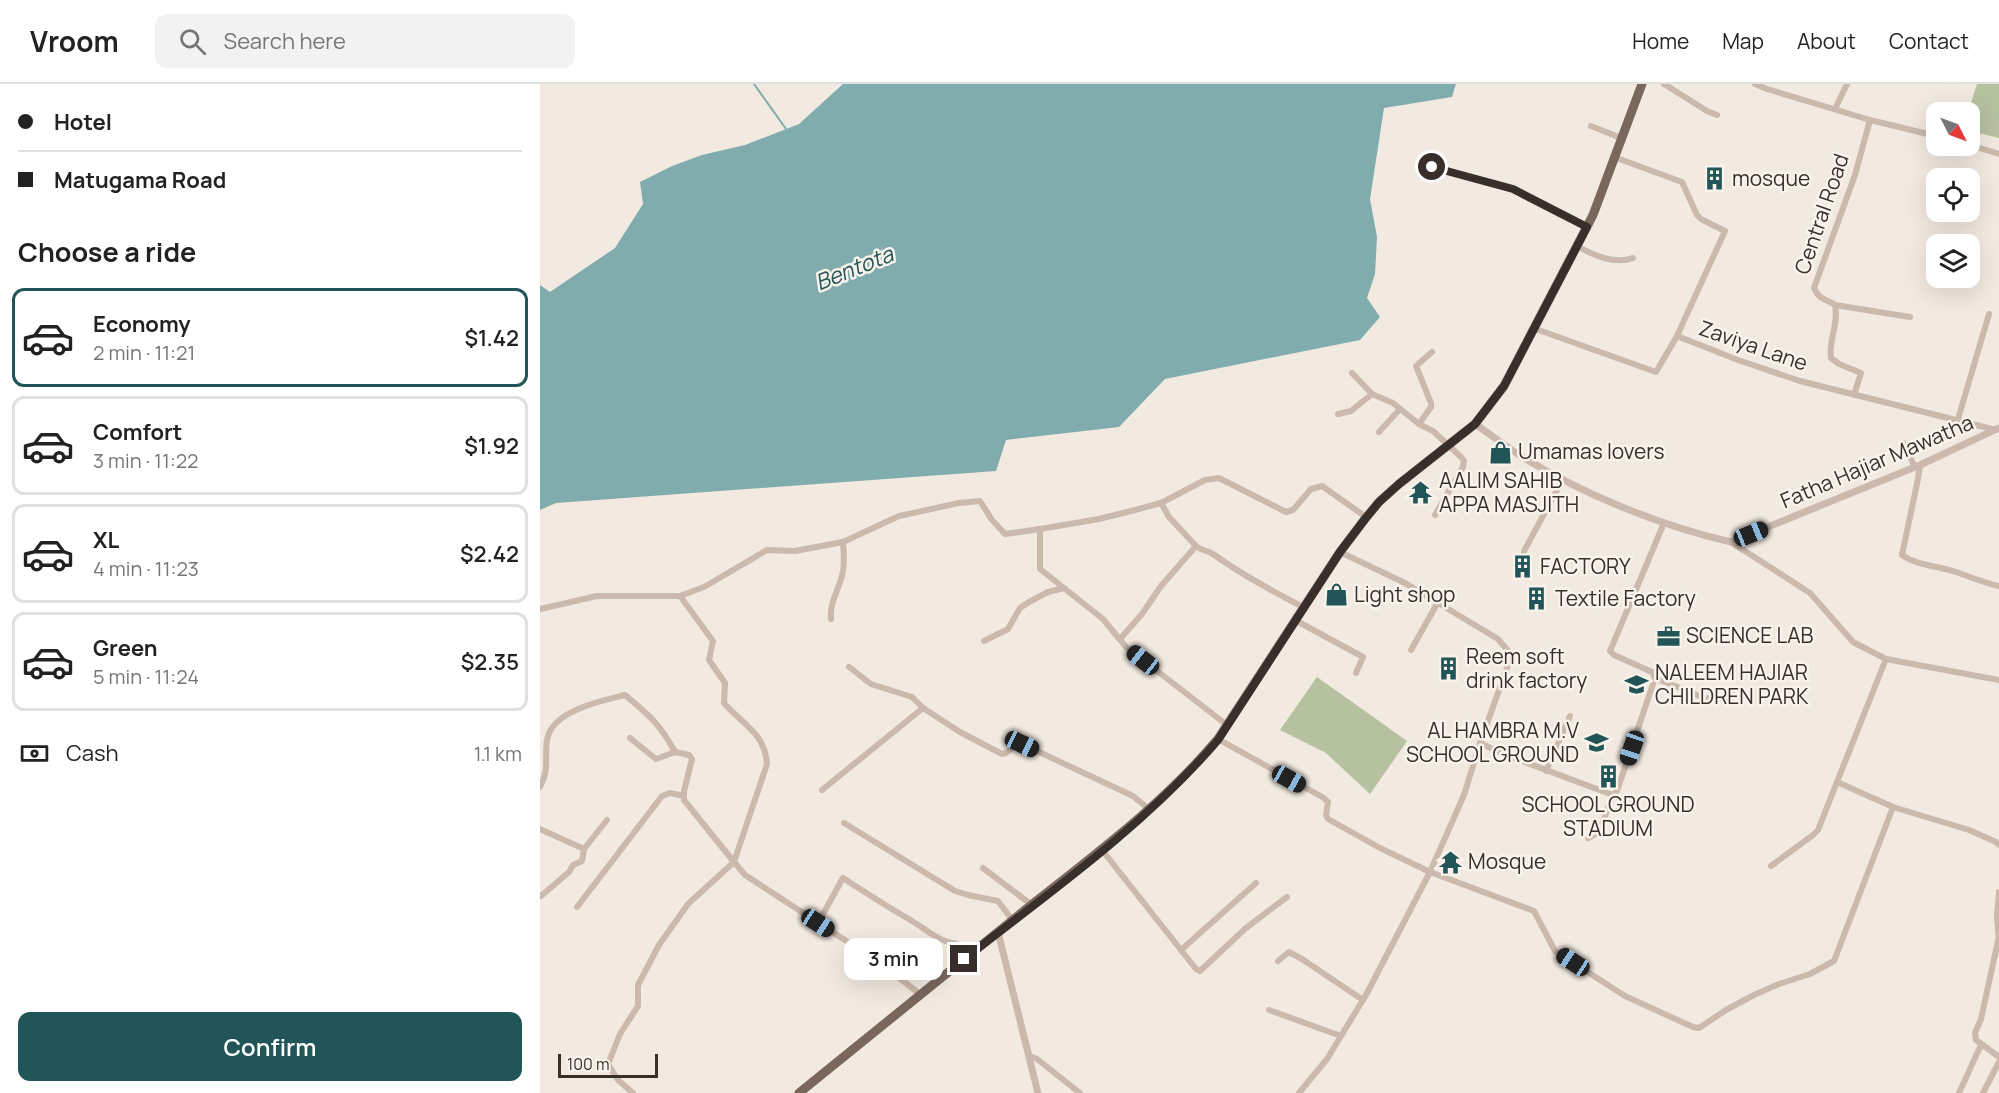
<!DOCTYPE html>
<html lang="en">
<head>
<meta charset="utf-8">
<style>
	:root { --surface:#fff; --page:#f2f2f2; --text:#222; --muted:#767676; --line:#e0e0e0; --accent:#225558 }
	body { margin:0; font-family:Manrope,sans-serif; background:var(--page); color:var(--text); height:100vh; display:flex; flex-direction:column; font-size:22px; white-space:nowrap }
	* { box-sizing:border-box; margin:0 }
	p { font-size:20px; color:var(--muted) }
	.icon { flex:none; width:33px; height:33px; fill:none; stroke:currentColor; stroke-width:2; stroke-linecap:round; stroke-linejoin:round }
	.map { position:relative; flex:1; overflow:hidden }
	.sheet { display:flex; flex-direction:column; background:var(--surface); width:540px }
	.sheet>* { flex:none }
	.banner { display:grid; align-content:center; height:132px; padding:0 18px; background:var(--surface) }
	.needle { width:39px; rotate:132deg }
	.tools { position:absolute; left:1386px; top:18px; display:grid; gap:12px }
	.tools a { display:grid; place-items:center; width:54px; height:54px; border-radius:12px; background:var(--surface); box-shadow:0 6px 24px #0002; font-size:30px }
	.scale { position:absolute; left:18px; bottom:15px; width:100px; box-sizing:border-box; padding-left:6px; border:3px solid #382f2b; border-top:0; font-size:16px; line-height:21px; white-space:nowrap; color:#382f2b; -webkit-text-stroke:4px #f9f3ec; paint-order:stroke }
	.end { position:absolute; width:27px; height:27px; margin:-14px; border:8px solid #382f2b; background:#fff; box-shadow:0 0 0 3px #fff }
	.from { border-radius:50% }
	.bubble { position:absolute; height:42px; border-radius:12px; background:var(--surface); box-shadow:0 6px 24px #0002; font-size:20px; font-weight:600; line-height:42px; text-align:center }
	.car { position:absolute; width:18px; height:36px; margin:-18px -9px; border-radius:8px; box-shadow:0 0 4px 2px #0007; background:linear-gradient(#222 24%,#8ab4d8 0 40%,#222 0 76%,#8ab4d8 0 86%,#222 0) }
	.banner b { display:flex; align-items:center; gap:21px; height:57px; font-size:22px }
	.banner b+b { border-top:2px solid var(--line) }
	.banner i { width:15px; height:15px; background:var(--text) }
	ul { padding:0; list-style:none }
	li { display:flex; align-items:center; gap:18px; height:99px; margin:0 12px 9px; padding:0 6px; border:3px solid var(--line); border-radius:12px }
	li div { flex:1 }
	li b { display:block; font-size:22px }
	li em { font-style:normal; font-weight:600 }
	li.current { border-color:var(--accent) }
	li>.icon { width:54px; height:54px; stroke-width:1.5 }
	h2 { padding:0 18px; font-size:27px; line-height:72px }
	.pay { display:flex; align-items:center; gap:15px; height:66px; padding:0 18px; font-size:22px }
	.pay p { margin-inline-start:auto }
	.action { display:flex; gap:12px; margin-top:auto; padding:12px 18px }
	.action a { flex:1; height:69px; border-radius:12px; background:var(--accent); color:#fff; font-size:24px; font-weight:600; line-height:69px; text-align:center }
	header { display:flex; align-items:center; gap:36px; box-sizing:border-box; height:84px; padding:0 30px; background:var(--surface); border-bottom:2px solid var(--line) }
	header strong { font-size:28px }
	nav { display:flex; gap:33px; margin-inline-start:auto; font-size:21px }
	.search { width:420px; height:54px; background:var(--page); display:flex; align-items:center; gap:15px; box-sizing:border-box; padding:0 21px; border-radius:12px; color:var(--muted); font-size:22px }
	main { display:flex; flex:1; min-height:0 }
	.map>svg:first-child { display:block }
</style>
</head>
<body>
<header>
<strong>Vroom</strong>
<div class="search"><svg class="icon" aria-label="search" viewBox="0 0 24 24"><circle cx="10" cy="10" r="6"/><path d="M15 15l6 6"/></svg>Search here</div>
<nav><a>Home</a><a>Map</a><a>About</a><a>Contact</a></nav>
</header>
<main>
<section class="sheet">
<div class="banner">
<b><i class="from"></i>Hotel</b>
<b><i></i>Matugama Road</b>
</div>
<h2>Choose a ride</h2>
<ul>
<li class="current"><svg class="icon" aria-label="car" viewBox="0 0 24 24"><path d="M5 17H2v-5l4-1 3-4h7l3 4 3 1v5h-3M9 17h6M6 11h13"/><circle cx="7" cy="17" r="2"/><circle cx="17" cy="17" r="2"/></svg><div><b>Economy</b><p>2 min · 11:21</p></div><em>$1.42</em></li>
<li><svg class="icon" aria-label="car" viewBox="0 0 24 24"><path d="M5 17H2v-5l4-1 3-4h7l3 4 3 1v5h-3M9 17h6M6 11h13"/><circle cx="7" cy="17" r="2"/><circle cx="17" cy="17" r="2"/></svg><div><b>Comfort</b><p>3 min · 11:22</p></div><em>$1.92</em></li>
<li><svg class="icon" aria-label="car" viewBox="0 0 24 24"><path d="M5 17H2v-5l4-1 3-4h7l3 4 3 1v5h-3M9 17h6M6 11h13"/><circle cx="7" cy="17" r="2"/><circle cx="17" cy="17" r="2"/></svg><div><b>XL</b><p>4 min · 11:23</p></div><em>$2.42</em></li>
<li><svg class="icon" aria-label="car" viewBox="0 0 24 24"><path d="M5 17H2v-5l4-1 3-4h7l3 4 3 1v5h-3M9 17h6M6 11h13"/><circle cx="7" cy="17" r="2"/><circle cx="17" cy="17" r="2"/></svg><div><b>Green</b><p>5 min · 11:24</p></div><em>$2.35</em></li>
</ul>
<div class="pay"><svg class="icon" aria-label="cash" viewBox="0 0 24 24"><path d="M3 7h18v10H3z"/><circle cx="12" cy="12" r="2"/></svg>Cash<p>1.1 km</p></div>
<div class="action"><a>Confirm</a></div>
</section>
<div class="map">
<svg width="1459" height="1009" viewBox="0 0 1459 1009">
	<rect width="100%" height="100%" fill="#f2e9e0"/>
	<g fill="#b6c1a0">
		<path d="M1437,0H1459V54L1430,47V28H1428Z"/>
		<path d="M777,593L867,657L830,710L786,669L740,646Z"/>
	</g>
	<path fill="#80acae" d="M303,0H916L912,13L844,24L830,115L837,153L835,190L827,214L840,233L820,256L625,295L579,343L466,356L456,387L16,419L0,426V201L10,208L75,164L103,120L100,98L132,82L162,71L205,61L259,40Z"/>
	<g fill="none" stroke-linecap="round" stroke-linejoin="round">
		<path stroke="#80acae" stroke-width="2" d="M214,0L246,45"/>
		<g stroke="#cab9ac" stroke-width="6">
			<path d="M1124,0L1167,27L1177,31"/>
			<path d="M1215,0L1227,5L1330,36L1396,52"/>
			<path d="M1295,25L1307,0"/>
			<path d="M1051,42L1081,54"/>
			<path d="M1430,61L1459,70"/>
			<path d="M1074,73L1142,98L1157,131L1161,135L1185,147L1137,252L1198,276L1260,297L1456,346"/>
			<path d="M892,83L973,105L1047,143"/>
			<path d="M1037,162C1053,171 1074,181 1093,174"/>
			<path d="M1295,221L1370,233"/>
			<path d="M993,244L1116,288L1137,252"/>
			<path d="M812,289L832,310"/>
			<path d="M1314,311L1321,289L1299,280L1291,274C1288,257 1299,241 1295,221C1285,214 1280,217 1274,204L1315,91L1330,36"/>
			<path d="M798,330L811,327L832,310L853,319L879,340L893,347L921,373L924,377L923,383L895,431"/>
			<path d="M1418,335L1449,230"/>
			<path d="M879,340L891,323V319L876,282L892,268"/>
			<path d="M839,348L860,325"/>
			<path d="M1363,359L1375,383"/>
			<path d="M1380,381L1378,395L1362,471C1376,481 1397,482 1413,487C1429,492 1443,499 1459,502"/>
			<path d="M621,419L629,433L656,462"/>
			<path d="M1191,458L1270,509L1313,558L1346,575L1459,596"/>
			<path d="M984,473V467L1023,395"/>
			<path d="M140,512L173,557L169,576L185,599L184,619C203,641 225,649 227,680L194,778L205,791L337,877L380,910"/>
			<path d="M0,525L57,512H140L164,503L227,466L255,467L303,458L359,432L419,419L440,417L452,436L465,450L500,445"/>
			<path d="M291,535C289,520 298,507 302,492C305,481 304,469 303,458"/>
			<path d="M755,536L823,573L816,589"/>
			<path d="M580,555L602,530L621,502L656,462C661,467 667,466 673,470C702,491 732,507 763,523"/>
			<path d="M444,557L468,545L480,524L489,518L508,508L524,504"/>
			<path d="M871,566L898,518"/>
			<path d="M1346,575L1297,698L1353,723L1429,746L1456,758L1459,761"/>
			<path d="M309,583L331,600L372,613L383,624L420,648L462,670L466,669L477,660H482L593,712L610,726"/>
			<path d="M1115,594L1167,615L1174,611L1188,617L1193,605"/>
			<path d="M687,641L586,563L563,535L500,485V445L559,435L599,425L621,419L665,396L679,394L746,428L753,426L771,405L782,402L826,433"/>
			<path d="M90,654L116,675L135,668L149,671L152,675L144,707V716L194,778L148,820L119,861L98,901V922L80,950L68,980L78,996L93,1009"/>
			<path d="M678,655L784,714L788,718L786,731L788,735L840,764L890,788L994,827L1015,867L1085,912L1153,943L1159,944L1186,926L1214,911L1239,900L1270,890L1294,877L1353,723"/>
			<path d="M940,659L966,671L1073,711L1077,707L1115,594L1112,588L1074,571L1070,567L1124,439"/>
			<path d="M1006,687L1030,632"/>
			<path d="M0,703C2,699 4,694 5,690C8,678 4,665 8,652C16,626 61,617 85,611C109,631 120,640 135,668"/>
			<path d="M282,706L383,624"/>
			<path d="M304,739L415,807L428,811L458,817L473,837"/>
			<path d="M0,745L44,765"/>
			<path d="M1048,754L1059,748L1073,711"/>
			<path d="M562,766L656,885L660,887L706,844L747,813"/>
			<path d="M1231,782L1273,751L1278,746L1297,698"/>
			<path d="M443,784L492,821"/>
			<path d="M1,812L29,788L33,781L42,777L44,765L67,736"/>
			<path d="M37,823L122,712L130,709L144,712"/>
			<path d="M278,839L303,794C326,809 348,823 372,837C391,848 393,855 417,860L424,875"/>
			<path d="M1458,857L1441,935L1435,949L1436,956L1459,973"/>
			<path d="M1459,859L1457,832L1459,808"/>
			<path d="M641,866L716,799"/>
			<path d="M738,877L749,868L762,875L823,916"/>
			<path d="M729,926L801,952"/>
			<path d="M489,972L497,975L540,1009"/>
			<path d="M759,1009L787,975L826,911L890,788L924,711L940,659L968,581L969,568L958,555L865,499L800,468"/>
			<path d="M1419,1009L1441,961"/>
			<path d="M1443,1009L1459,978"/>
		</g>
		<g stroke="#cab9ac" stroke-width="7">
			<path d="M935,340C950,350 965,362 981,372C1042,410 1121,442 1191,458L1380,381L1459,344"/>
			<path d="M458,848L498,1009"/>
		</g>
		<path stroke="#79665d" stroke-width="9" d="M259,1009C336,946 413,884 490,822C557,769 622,721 678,655L800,468L825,435L839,418L859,400L935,340L964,302L1053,131L1102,0"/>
	</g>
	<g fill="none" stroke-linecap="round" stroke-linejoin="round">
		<path stroke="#382f2b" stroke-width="8" d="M424,875C512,807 605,741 678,656L800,468L825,435L839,418L859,400L935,340L964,302L1047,143L973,105L892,83"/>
	</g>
	<defs>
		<symbol id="building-bare" viewBox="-9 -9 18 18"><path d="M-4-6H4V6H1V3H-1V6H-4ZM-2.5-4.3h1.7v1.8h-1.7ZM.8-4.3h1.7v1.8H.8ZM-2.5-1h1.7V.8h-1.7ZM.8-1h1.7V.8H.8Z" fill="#225558" stroke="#f9f3ec" stroke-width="2.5" paint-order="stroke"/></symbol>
		<symbol id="shop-bare" viewBox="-9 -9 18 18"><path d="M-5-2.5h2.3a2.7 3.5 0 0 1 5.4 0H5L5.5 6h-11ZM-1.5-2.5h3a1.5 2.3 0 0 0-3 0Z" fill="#225558" stroke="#f9f3ec" stroke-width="2.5" paint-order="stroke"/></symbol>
		<symbol id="temple-bare" viewBox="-9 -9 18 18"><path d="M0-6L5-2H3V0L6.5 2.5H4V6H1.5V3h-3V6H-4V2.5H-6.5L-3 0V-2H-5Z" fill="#225558" stroke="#f9f3ec" stroke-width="2.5" paint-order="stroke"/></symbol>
		<symbol id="office-bare" viewBox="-9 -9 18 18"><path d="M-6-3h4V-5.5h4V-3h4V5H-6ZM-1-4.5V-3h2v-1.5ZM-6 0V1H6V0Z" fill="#225558" stroke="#f9f3ec" stroke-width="2.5" paint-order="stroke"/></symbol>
		<symbol id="school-bare" viewBox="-9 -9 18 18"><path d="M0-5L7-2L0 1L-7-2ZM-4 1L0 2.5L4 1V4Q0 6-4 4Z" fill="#225558" stroke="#f9f3ec" stroke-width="2.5" paint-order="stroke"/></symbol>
	</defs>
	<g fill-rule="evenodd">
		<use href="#building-bare" x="1158" y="78" width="33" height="33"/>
		<use href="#shop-bare" x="944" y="352" width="33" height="33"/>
		<use href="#temple-bare" x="864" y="392" width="33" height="33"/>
		<use href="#building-bare" x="966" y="466" width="33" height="33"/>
		<use href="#shop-bare" x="780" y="494" width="33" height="33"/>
		<use href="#building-bare" x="980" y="498" width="33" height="33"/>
		<use href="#office-bare" x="1112" y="536" width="33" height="33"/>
		<use href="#building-bare" x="892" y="568" width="33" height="33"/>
		<use href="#school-bare" x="1080" y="584" width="33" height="33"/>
		<use href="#school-bare" x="1040" y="642" width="33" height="33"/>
		<use href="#building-bare" x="1052" y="676" width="33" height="33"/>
		<use href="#temple-bare" x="894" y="762" width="33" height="33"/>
	</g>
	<g text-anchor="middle" stroke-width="5" stroke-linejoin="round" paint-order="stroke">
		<g font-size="21" fill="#382f2b" stroke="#f9f3ec" text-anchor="start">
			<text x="1192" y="102">mosque</text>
			<text x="978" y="375">Umamas lovers</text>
			<text x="899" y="404">AALIM SAHIB<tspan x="899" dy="24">APPA MASJITH</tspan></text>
			<text x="1000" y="490">FACTORY</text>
			<text x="814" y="518">Light shop</text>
			<text x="1015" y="522">Textile Factory</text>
			<text x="1146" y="559">SCIENCE LAB</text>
			<text x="926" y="580">Reem soft<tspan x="926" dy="24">drink factory</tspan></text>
			<text x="1115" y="596">NALEEM HAJIAR<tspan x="1115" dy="24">CHILDREN PARK</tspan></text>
			<text x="1039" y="654" text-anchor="end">AL HAMBRA M.V<tspan x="1039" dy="24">SCHOOL GROUND</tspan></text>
			<text x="1068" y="728" text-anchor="middle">SCHOOL GROUND<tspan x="1068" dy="24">STADIUM</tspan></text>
			<text x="928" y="785">Mosque</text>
		</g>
		<g font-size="21" fill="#382f2b" stroke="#f9f3ec">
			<text transform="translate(1282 130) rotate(-71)" y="7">Central Road</text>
			<text transform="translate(1213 262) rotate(19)" y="7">Zaviya Lane</text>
			<text transform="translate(1337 378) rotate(-23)" y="7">Fatha Hajiar Mawatha</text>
		</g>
		<g font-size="22" font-style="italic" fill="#225558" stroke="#f9f3ec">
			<text transform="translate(314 184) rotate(-22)" y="8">Bentota</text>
		</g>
	</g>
</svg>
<div class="tools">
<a><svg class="needle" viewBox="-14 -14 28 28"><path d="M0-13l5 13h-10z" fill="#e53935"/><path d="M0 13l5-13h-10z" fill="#767676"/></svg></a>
<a><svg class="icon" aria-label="locate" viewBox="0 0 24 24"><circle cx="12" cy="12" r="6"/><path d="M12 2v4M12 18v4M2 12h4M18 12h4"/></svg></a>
<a><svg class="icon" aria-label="layers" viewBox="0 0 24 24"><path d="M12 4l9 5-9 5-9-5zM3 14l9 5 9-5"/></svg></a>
</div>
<div class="scale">100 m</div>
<i class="end from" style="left:892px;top:83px"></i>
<i class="end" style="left:424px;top:875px"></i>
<div class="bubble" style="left:304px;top:854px;width:99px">3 min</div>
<i class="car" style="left:1211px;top:450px;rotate:68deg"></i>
<i class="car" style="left:603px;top:576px;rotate:308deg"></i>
<i class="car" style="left:482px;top:660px;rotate:115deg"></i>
<i class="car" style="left:1092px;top:664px;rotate:199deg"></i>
<i class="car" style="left:749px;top:695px;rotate:119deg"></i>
<i class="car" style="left:278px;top:839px;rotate:123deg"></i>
<i class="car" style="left:1033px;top:878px;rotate:303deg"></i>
</div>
</main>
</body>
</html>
